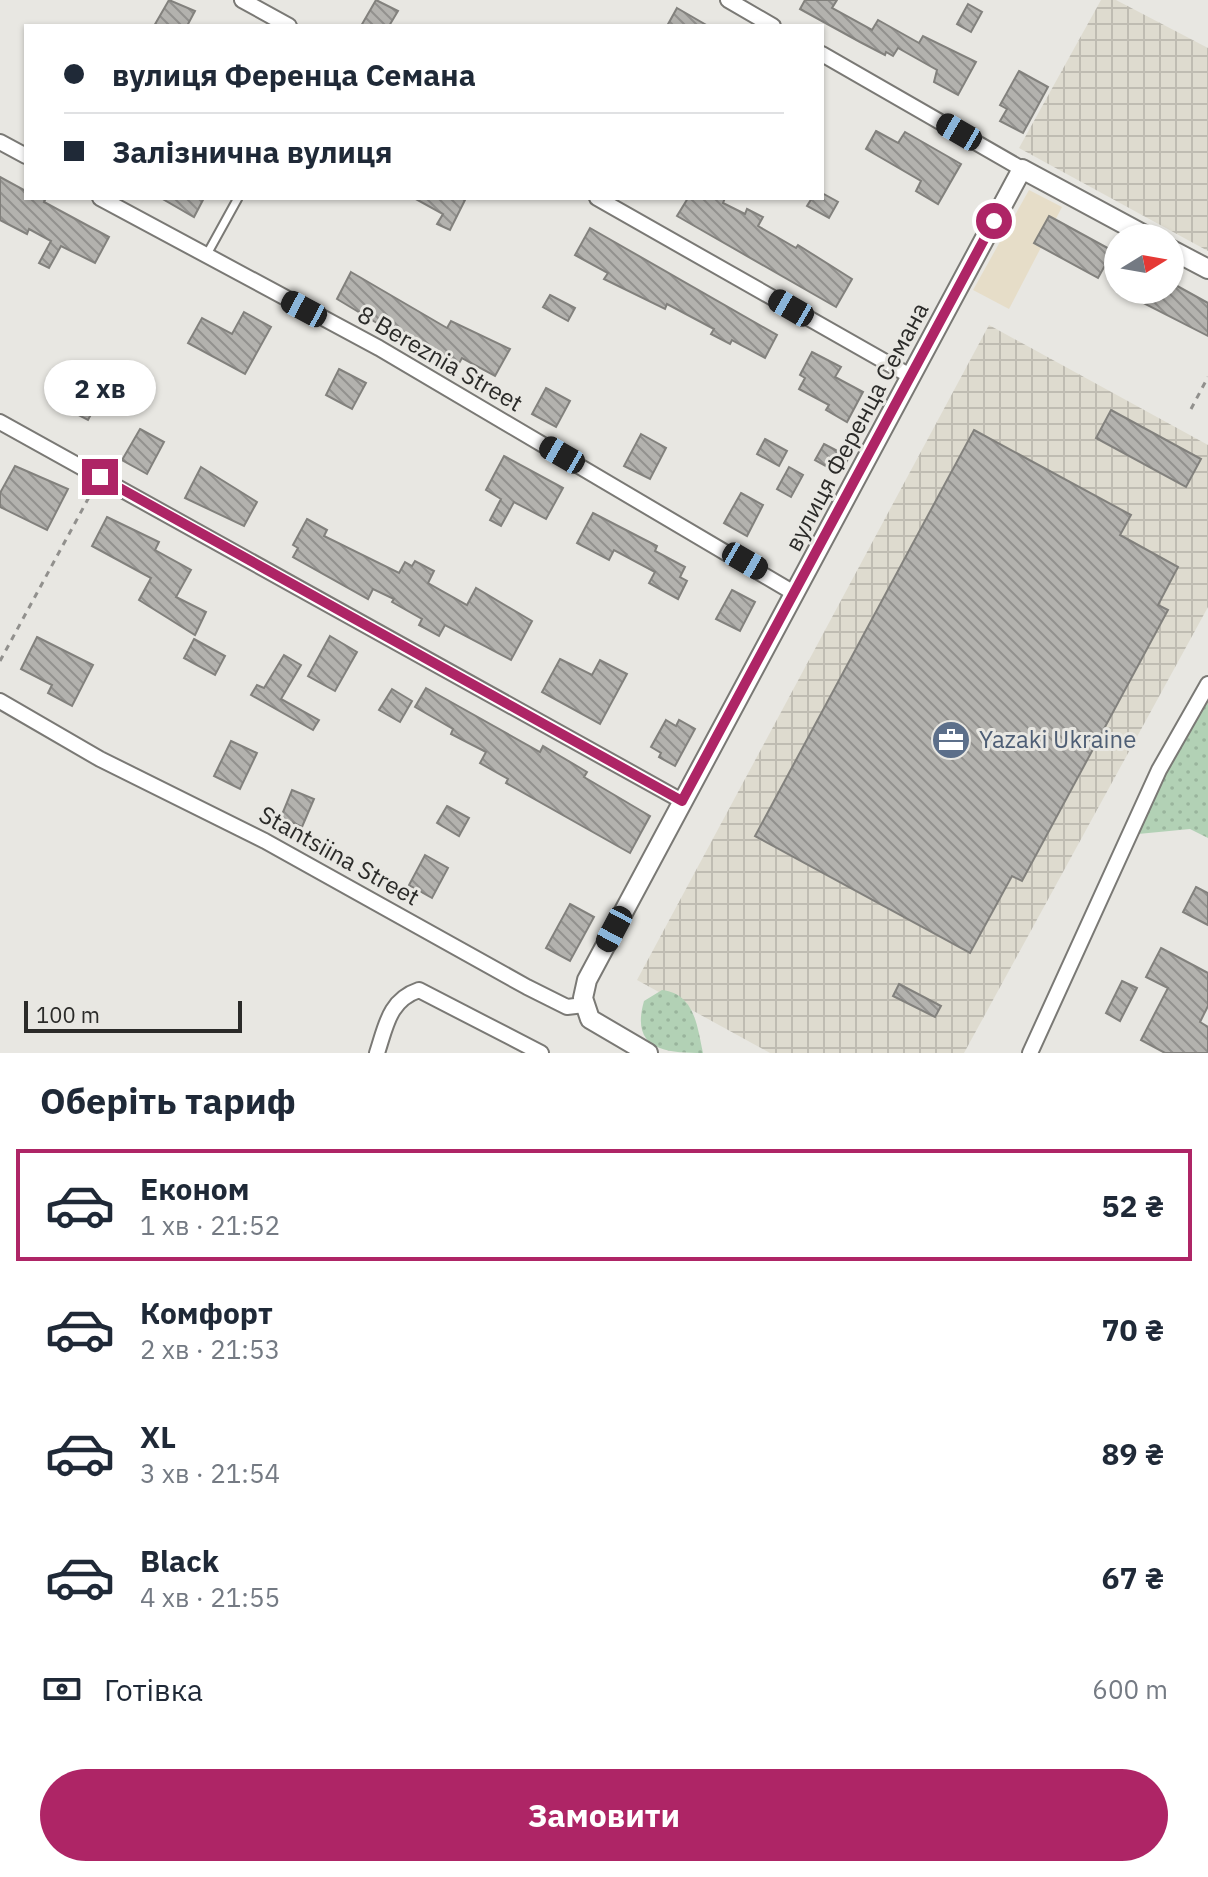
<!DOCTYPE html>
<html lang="uk">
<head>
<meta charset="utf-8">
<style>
	:root { --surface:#fff; --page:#f2f2f3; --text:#1f2937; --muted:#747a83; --line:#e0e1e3; --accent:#ae2566 }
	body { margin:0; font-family:"IBM Plex Sans",sans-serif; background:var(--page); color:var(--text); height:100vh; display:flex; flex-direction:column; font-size:30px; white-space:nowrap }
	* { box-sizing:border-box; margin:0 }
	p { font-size:26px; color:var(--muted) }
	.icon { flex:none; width:44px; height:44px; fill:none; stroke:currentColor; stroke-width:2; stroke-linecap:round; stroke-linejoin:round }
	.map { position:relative; height:1053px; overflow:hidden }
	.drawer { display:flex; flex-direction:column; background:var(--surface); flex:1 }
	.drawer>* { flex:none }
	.guide { position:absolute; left:24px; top:24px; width:800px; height:176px; border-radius:0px; box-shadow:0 2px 6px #0004; display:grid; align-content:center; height:176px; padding:0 40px; background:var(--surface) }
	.needle { width:52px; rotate:79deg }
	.controls { position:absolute; left:1104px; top:224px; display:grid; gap:16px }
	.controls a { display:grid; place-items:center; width:80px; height:80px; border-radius:50%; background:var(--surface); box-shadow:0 2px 6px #0004; font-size:40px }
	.scale { position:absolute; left:24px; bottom:20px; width:218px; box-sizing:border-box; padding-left:8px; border:4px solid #2b2b29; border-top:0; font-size:22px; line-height:28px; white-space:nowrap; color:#2b2b29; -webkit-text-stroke:6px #e8e7e2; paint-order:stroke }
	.end { position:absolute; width:36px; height:36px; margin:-18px; border:10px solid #ae2566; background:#fff; box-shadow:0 0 0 4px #fff }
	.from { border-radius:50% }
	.bubble { position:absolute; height:56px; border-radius:28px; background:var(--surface); box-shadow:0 2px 6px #0004; font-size:26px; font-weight:700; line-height:56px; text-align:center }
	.car { position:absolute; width:24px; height:48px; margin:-24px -12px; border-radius:10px; box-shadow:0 0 6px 2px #0007; background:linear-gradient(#222 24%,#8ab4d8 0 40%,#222 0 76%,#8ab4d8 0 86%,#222 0) }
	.guide b { display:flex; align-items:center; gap:28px; height:76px; font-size:30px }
	.guide b+b { border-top:2px solid var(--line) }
	.guide i { width:20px; height:20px; background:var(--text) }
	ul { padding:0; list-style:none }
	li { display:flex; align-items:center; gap:24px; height:112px; margin:0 16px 12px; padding:0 24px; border:4px solid transparent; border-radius:0px }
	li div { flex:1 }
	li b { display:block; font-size:30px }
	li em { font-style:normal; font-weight:700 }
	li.current { border-color:var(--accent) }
	li>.icon { width:72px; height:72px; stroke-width:1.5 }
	h2 { padding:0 40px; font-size:36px; line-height:96px }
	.pay { display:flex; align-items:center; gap:20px; height:88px; padding:0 40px; font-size:30px }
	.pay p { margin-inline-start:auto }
	.cta { display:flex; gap:16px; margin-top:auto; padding:16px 40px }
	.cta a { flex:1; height:92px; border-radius:48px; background:var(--accent); color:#fff; font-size:32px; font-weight:700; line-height:92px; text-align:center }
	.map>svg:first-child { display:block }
</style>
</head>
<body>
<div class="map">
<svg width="1208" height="1053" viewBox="0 0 1208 1053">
	<defs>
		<pattern id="industrial-grid" width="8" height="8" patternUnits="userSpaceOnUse" patternTransform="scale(2)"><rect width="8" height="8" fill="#dedbcf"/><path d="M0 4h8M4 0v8" fill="none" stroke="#bfbcb2"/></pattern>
		<pattern id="grass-dots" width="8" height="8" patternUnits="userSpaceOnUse" patternTransform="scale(2)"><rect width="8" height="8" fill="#b2d1b5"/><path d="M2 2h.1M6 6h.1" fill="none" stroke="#99b49c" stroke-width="1.8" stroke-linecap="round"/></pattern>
		<pattern id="building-back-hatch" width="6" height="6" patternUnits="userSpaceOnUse" patternTransform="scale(2)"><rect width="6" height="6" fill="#b3b2ae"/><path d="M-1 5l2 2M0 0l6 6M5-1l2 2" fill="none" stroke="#92918e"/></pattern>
	</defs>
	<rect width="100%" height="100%" fill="#e8e7e2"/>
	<path fill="#e6ddc8" d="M1029,190L1062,207L1009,309L973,290Z"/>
	<g fill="url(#industrial-grid)">
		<path d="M1101,0H1116L1208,48V251L1019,148Z"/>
		<path d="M989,325L1208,445V607L964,1053H770L637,980Z"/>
	</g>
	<g fill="url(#grass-dots)">
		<path d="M1208,697V838L1190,829L1138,834L1165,772Z"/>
		<path d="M662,990C695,994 697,1026 703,1053C665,1053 630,1050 644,1001Z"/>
	</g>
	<g fill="url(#building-back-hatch)" stroke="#82817d" stroke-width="2">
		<path d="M169,0L195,11L187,26H154Z"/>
		<path d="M376,0L398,11L389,26H361Z"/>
		<path d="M805,0H837L832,8L872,30L878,20L919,43L923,36L976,62L958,95L934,82L937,70L898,48L893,56L886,52L885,55L860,42L800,9Z"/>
		<path d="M968,4L982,12L971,32L957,24Z"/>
		<path d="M677,8L708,26H667Z"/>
		<path d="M1019,71L1048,87L1023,133L1000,121L1007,109L1000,105Z"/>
		<path d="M876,131L898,143L905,132L961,164L938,204L916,191L921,181L866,149Z"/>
		<path d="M0,177L26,191V198H46L44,202L109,237L95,263L61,246L49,268L39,263L51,241L29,229L27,234L0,220Z"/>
		<path d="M822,193L838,202L829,218L807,206L812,198H822Z"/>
		<path d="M161,198H204L194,217Z"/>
		<path d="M414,198H466L450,230L437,224L443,214Z"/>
		<path d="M688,198H725L723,203L745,214L747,209L763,217L758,226L796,248L798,245L852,279L836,307L677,216Z"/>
		<path d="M1049,216L1113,251L1098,278L1034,243Z"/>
		<path d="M590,228L777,335L765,358L732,340L730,344L711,334L714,329L667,304L665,309L604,279L608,273L575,255Z"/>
		<path d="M351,272L447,328L451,321L510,349L495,376L462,358L455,370L337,299Z"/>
		<path d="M1170,282L1208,303V336L1118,290H1170Z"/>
		<path d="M550,295L575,308L568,321L543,307Z"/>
		<path d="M244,312L271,327L245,374L188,343L202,318L232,334Z"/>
		<path d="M812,352L841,367L835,377L863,392L847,422L826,410L829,405L799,389L805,378L800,375Z"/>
		<path d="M90,362L113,374L88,420L65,408Z"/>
		<path d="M339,369L366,383L352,409L326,395Z"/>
		<path d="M546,388L570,401L556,427L532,414Z"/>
		<path d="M1111,410L1201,459L1186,487L1096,438Z"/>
		<path d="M140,429L164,442L147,474L122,460Z"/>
		<path d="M974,430L1131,515L1120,535L1178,567L1158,605L1168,610L1022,881L1012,876L970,953L755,836Z"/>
		<path d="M641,434L666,448L650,479L624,466Z"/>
		<path d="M765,439L787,451L779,466L757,454Z"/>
		<path d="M824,444L849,457L840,474L815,460Z"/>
		<path d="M504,456L563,488L546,519L514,502L501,526L490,520L501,499L486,490Z"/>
		<path d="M15,466L68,489L47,530L0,507V493Z"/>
		<path d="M201,467L257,502L244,526L185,498Z"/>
		<path d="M789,467L803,475L791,497L777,489Z"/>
		<path d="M741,493L763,505L747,536L724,523Z"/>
		<path d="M593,513L657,546L655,551L685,567L680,577L687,581L678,599L649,583L655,572L614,550L609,560L577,543Z"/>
		<path d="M107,517L159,542L155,550L191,570L176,597L206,612L195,635L139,600L151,578L92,546Z"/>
		<path d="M307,519L327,530L324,536L399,573L405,562L412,566L415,561L434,571L428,583L467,605L476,588L532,621L511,660L445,625L439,636L419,625L422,619L392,602L394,599L373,589L368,599L293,557L298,548L293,545Z"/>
		<path d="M732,590L755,602L740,631L716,619Z"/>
		<path d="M330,636L357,652L335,691L308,676Z"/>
		<path d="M37,637L93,665L72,706L48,693L52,685L21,669Z"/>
		<path d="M194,639L225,656L215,675L184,658Z"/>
		<path d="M284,655L301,665L281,699L319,720L313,730L251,695L257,685L264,688Z"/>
		<path d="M560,659L592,675L600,660L627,674L600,724L542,692Z"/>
		<path d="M426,688L540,752L543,746L555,753L587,772L584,777L650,816L630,853L506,783L508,779L480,763L486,752L451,734L453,729L415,707Z"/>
		<path d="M392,689L412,701L400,722L379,710Z"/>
		<path d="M666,720L676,726L679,720L695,729L675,766L659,757L661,753L651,747Z"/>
		<path d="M231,741L257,753L240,789L214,776Z"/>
		<path d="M292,790L314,799L302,827L281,817Z"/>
		<path d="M447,806L469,818L459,836L437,823Z"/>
		<path d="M425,855L448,868L432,898L409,885Z"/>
		<path d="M1196,887L1208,893V925L1183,912Z"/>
		<path d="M570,904L594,917L570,961L546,948Z"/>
		<path d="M1161,948L1208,973V1006L1200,1022L1208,1027V1053H1165L1141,1040L1168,988L1146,977Z"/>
		<path d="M1122,981L1137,988L1120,1021L1106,1013Z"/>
		<path d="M899,984L941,1006L935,1017L893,996Z"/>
	</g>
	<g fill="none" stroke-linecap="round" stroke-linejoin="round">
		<defs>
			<path id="service" d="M206,256L238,198"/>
			<g id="minor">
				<path d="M242,0L289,26"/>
				<path d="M728,0L773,26"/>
				<path d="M822,54L1022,169"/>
				<path d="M0,142L26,156"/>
				<path d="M100,198L379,348L794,593"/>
				<path d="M597,198L912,377"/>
				<path d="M0,422L682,801"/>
				<path d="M0,701L100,759L265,841L527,987L567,1007L584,1005"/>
				<path d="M377,1053C386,1026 389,1000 419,990L541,1053"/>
				<path d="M1030,1053L1159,770L1208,684"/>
			</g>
			<g id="tertiary">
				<path d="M1170,249L1208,269"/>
				<path d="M648,1053L590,1019L583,998L587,980L1022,169L1150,238"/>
			</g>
		</defs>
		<use href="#service" stroke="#7a7975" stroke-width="11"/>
		<use href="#minor" stroke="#7a7975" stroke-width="18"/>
		<use href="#tertiary" stroke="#7a7975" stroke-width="22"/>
		<g stroke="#91908d" stroke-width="3" stroke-dasharray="6 6" stroke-linecap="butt">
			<path d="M1191,409L1208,377"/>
			<path d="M0,661L94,488"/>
		</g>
		<use href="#service" stroke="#fff" stroke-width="7"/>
		<use href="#minor" stroke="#fff" stroke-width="14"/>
		<use href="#tertiary" stroke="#fff" stroke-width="18"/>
	</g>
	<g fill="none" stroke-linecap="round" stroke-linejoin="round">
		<path stroke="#ae2566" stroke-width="10" d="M100,477L682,801L994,221"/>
	</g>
	<defs>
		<symbol id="office-disc" viewBox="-11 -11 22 22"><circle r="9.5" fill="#5c6f8a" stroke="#e8e7e2"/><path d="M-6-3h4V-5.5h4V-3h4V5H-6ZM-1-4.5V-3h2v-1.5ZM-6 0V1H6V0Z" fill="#fff"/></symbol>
	</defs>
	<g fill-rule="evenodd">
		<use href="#office-disc" x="929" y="718" width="44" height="44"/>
	</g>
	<g text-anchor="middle" stroke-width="6" stroke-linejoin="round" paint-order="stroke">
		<g font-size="24" fill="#2b2b29" stroke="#e8e7e2">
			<text transform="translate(440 359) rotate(30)" y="8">8 Bereznia Street</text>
			<text transform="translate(857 427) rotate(-62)" y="8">вулиця Ференца Семана</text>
			<text transform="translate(339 856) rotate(29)" y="8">Stantsiina Street</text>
		</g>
		<g font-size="24" fill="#4e5e75" stroke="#e8e7e2" text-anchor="start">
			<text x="979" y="748">Yazaki Ukraine</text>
		</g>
	</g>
</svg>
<div class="controls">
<a><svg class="needle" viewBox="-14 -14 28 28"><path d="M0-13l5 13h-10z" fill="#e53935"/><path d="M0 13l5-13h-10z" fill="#747a83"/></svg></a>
</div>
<div class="scale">100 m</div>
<i class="end from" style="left:994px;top:221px"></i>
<i class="end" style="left:100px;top:477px"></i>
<div class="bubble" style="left:44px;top:360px;width:112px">2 хв</div>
<i class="car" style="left:959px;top:132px;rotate:300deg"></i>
<i class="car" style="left:791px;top:308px;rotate:300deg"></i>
<i class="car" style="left:304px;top:309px;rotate:298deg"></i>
<i class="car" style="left:562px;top:455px;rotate:300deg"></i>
<i class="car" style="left:745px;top:561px;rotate:120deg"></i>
<i class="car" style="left:614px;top:929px;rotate:208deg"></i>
<div class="guide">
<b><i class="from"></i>вулиця Ференца Семана</b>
<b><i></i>Залізнична вулиця</b>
</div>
</div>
<section class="drawer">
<h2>Оберіть тариф</h2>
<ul>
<li class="current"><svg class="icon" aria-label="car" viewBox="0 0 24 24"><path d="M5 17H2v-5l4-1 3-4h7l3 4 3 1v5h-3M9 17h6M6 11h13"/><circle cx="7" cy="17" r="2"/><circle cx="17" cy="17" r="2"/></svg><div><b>Економ</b><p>1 хв · 21:52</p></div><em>52 ₴</em></li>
<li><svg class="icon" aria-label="car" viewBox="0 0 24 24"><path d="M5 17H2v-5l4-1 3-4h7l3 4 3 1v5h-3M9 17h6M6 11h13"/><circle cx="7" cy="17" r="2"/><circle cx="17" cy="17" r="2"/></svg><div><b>Комфорт</b><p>2 хв · 21:53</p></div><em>70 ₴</em></li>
<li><svg class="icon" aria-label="car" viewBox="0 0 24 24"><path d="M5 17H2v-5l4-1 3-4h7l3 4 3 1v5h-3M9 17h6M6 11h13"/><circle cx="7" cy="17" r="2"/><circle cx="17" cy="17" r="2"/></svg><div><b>XL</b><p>3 хв · 21:54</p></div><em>89 ₴</em></li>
<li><svg class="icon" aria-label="car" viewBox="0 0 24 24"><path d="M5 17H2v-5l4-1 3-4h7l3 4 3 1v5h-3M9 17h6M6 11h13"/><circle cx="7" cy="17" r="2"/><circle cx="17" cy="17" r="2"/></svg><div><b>Black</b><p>4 хв · 21:55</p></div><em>67 ₴</em></li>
</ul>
<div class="pay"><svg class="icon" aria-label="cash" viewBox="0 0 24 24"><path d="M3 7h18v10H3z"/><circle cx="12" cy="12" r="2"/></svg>Готівка<p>600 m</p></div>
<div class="cta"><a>Замовити</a></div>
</section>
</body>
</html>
